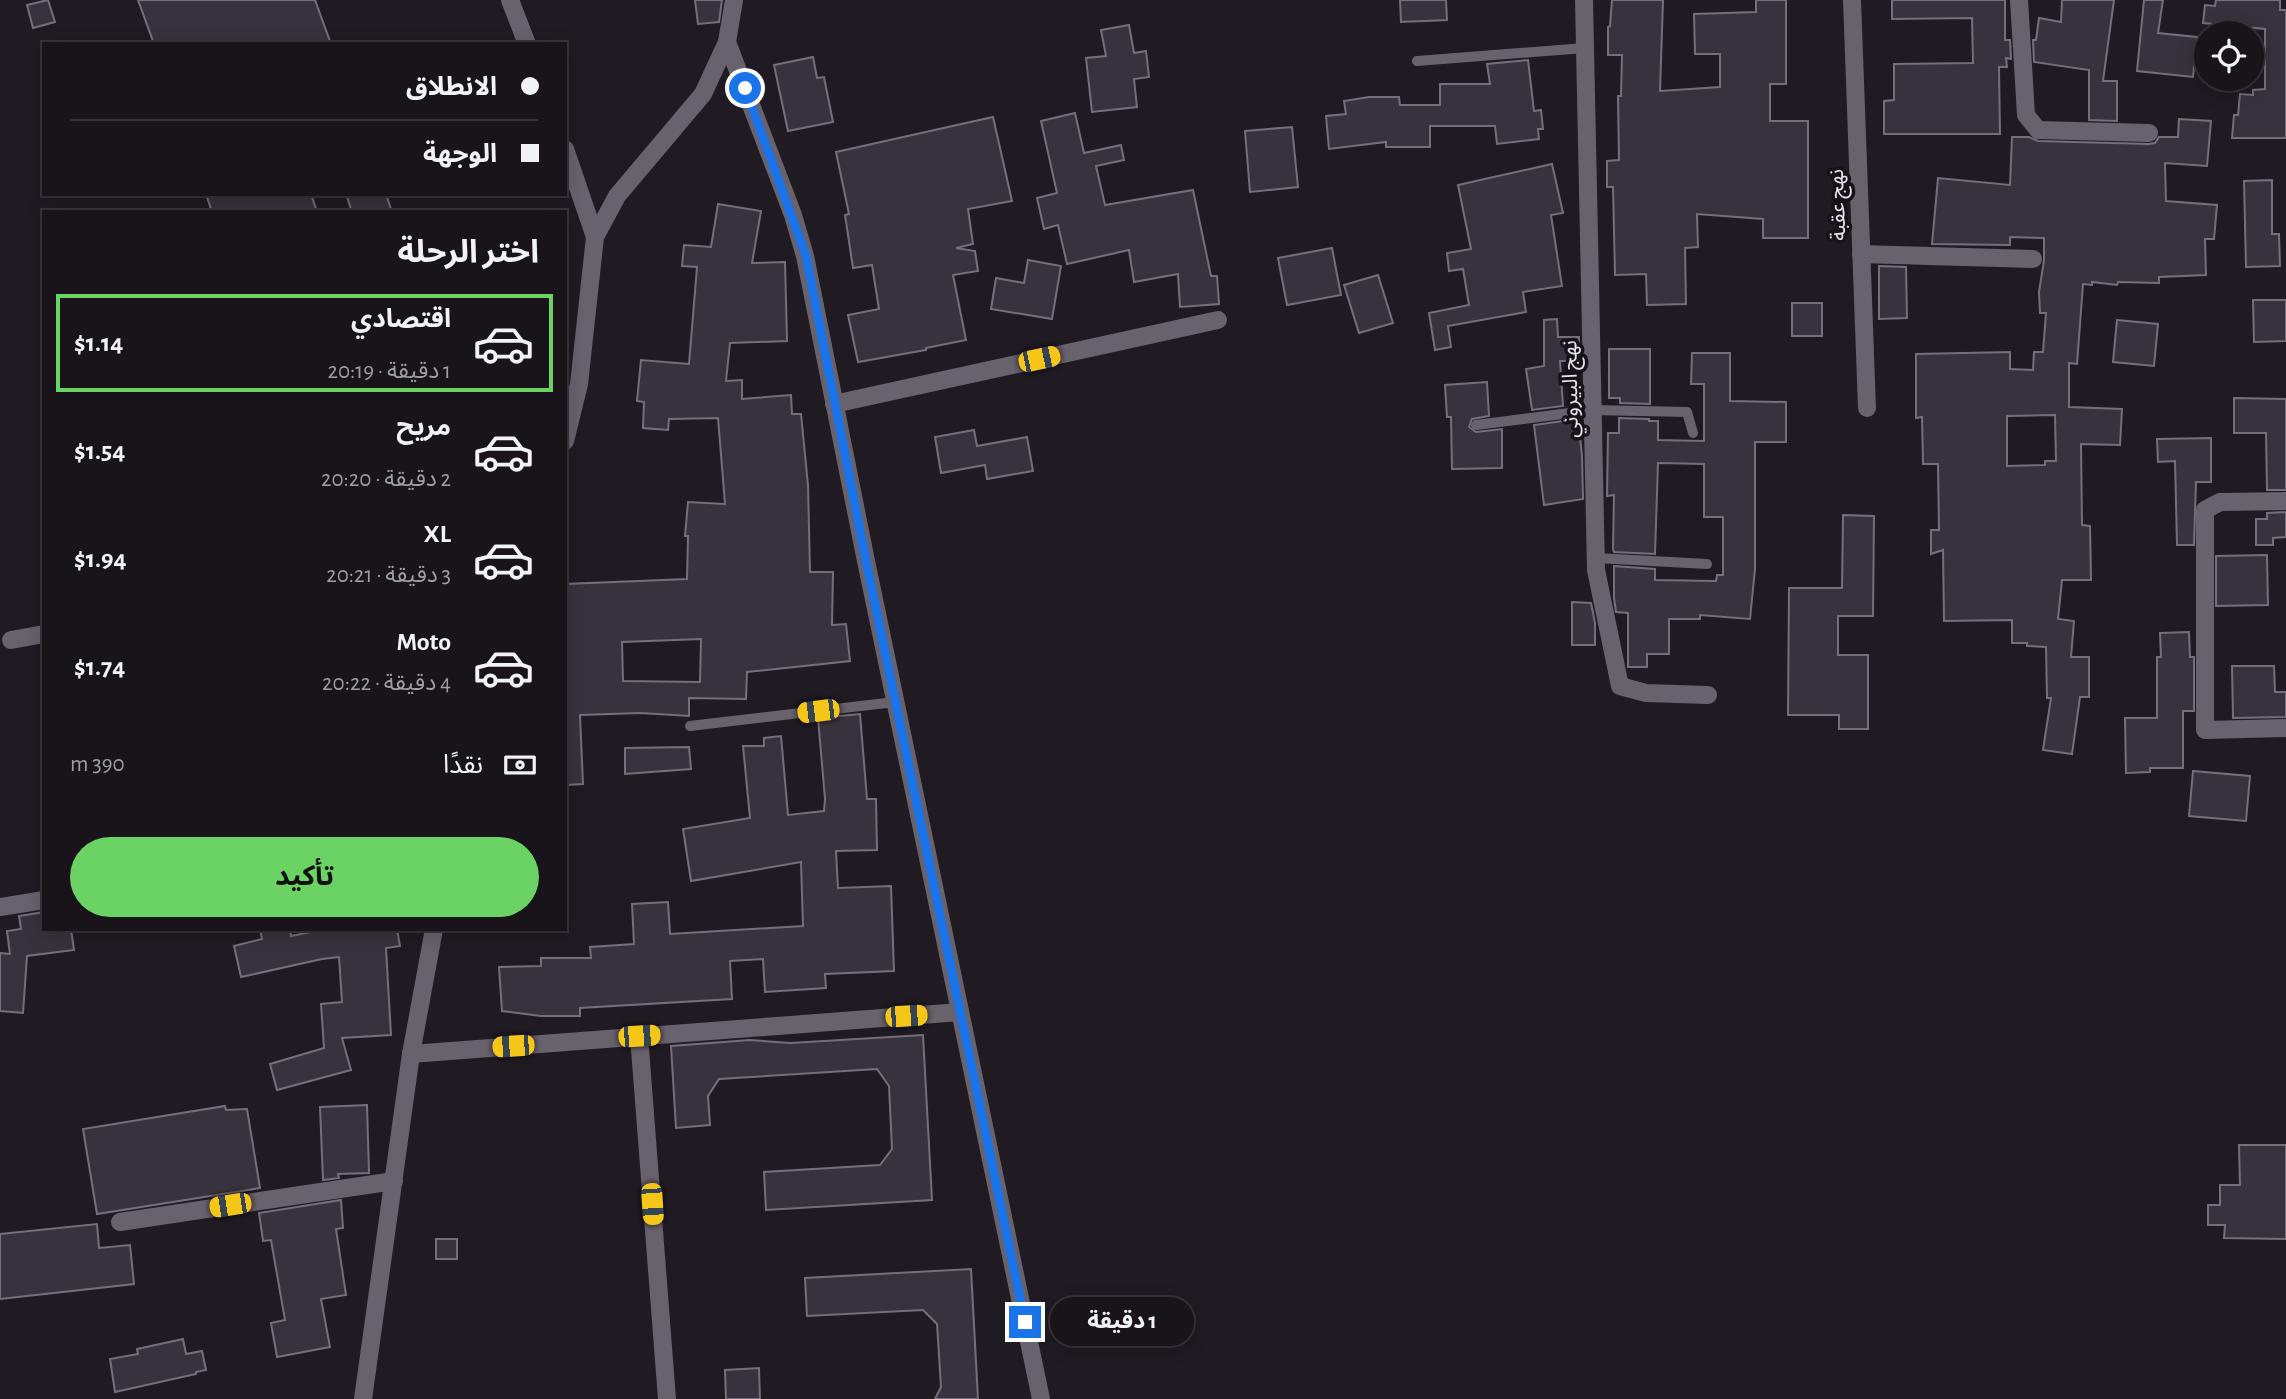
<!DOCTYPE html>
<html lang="ar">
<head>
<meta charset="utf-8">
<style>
	:root { --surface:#18141a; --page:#211d23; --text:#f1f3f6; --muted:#9f9ea2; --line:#363339; --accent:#6bd363 }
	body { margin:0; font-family:"Alegreya Sans","Noto Sans Arabic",sans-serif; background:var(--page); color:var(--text); direction:rtl; height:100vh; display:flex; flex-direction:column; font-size:26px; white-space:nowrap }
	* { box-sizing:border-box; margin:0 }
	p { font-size:23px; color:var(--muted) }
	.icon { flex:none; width:38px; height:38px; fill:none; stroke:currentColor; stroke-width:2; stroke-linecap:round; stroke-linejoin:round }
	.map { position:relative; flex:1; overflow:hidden; direction:ltr }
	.details { position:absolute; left:42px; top:210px; width:525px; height:721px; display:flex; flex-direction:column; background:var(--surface); border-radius:0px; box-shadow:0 4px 18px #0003,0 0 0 2px var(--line); direction:rtl }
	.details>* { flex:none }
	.guide { position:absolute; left:42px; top:42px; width:525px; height:154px; border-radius:0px; box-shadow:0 4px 18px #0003,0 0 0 2px var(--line); direction:rtl; display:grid; align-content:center; height:154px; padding:0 28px; background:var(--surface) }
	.tools { position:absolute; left:2194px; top:21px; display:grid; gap:14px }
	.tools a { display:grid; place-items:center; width:70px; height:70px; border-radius:50%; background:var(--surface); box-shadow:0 4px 18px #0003,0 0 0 2px var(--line); font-size:35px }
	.end { position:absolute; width:32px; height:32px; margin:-16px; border:9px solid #1a73e8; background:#fff; box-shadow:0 0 0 4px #fff }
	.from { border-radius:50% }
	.bubble { position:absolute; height:49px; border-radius:24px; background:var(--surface); box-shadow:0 4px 18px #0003,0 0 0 2px var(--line); font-size:23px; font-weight:700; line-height:49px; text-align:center; direction:rtl }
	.car { position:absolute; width:21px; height:42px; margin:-21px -10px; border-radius:9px; box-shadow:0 0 5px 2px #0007; background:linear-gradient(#f5c518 24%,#345 0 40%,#f5c518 0 76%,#345 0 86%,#f5c518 0) }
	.guide b { display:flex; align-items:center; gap:24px; height:66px; font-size:26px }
	.guide b+b { border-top:2px solid var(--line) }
	.guide i { width:18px; height:18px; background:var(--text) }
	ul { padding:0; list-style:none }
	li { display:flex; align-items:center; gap:21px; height:98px; margin:0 14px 10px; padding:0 14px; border:4px solid transparent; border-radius:0px }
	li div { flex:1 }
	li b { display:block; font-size:26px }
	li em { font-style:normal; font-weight:700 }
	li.current { border-color:var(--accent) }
	li>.icon { width:63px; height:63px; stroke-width:1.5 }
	h2 { padding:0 28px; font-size:32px; line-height:84px }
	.pay { display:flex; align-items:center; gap:18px; height:77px; padding:0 28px; font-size:26px }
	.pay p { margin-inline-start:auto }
	.action { display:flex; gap:14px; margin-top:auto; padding:14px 28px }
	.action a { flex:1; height:80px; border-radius:42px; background:var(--accent); color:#111; font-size:28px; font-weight:700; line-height:80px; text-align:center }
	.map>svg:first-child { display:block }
</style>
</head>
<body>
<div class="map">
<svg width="2286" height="1399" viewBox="0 0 2286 1399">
	<rect width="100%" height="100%" fill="#201a23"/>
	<g fill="#38323c" stroke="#766f7b" stroke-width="2" fill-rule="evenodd">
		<path d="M48,0L55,22L33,28L27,5Z"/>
		<path d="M138,0H315L331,44H154Z"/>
		<path d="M695,0H722L719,22L698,24Z"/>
		<path d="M1400,0H1446L1447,20L1401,22Z"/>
		<path d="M1612,0H1663L1660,91L1720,87V54H1695L1694,14L1756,12V0H1786V84H1770V121H1808V238H1763V219L1697,214L1698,247L1685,248L1686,304L1647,305L1646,274L1615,275L1613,187H1607V161L1619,160L1618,96H1621L1622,55H1608V27L1610,26Z"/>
		<path d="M1892,0H2005V40H2010L2011,59L2006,58L2007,67H1999L2000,134H1884V101L1894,100V64L1973,63L1972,18L1892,19Z"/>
		<path d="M2062,0H2114L2103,81H2117V121L2089,120V70L2034,62L2033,40H2036L2039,18L2061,22Z"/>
		<path d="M2144,0H2163L2158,33L2197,37L2193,77L2137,71Z"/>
		<path d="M2216,0H2280V10H2286V138H2232L2234,115H2238L2240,94L2253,95V90L2265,89V29L2203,23L2205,5L2215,6Z"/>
		<path d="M1129,25L1134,53L1146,51L1149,77L1134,79L1137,107L1092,112L1086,58L1106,56L1101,30Z"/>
		<path d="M813,57L817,78L824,77L833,122L788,131L774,65Z"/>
		<path d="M1528,60L1534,111L1541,110L1543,129H1538L1539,139L1497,144L1495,126H1430V147H1386V142L1329,149L1326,116L1346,114L1344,101L1369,97H1399L1400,105H1440V84H1490L1487,64Z"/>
		<path d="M1075,113L1084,153L1121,145L1124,160L1096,166L1105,205L1193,190L1211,276H1217L1219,304L1180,307L1178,274L1134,282L1129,250L1067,264L1058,225L1044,229L1037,198L1057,193L1041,121Z"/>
		<path d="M993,117L1012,201L968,209L973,244L956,248L975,251L978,271L953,275L966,340L926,348V350L858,362L848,315L879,309L872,265L853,268L845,215L849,214L836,152Z"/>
		<path d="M2179,119L2211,121L2207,166L2165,163L2166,201L2217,205L2214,239H2205L2206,275L2159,277V283L2118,282L2117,285L2092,282V285L2083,284L2077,364L2069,363V407L2122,409L2120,445L2081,444L2082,525L2090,526L2091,580H2062L2058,619L2074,621L2071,657H2089V697H2080L2072,754L2043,750L2051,698H2047L2046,647L2027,646V643H2012V620L1944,621L1943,550L1931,554V530H1939L1938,464H1923L1922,417L1916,418V354L2010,352V369L2033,370L2034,352H2043L2046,313H2040L2039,292L2044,260V238L2010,237V245L1932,244L1938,178L2010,185L2012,137H2029L2038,141L2149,144L2155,143L2159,137H2178ZM2055,415L2056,461H2045V465L2007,466V416Z"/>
		<path d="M1292,127L1298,187L1250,192L1245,131Z"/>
		<path d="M1552,164L1563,213L1551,215L1562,286L1523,292L1526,312L1448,326L1451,347L1435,350L1429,313L1469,305L1463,269L1449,271L1447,253L1471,249L1458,185Z"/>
		<path d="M2272,180V234H2279L2280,266L2246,267L2244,181Z"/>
		<path d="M206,194H311L317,212H212Z"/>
		<path d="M346,194H386L392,212H352Z"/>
		<path d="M718,204L761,211L752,263L785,262L787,341L730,343L726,381L742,380V399L791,395L792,414H801L808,485L810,572H833L832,625L846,624L850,661L747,672L746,699L689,698V716L640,713L580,715L583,784L565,785V584L687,579L688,536H685L688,502L725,504L718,418L669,419L668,430L643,428L644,402L637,401L641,360L689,364L697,267L682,266L684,245L711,247ZM701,639L700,682L623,681L622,642Z"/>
		<path d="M1332,248L1341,295L1287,305L1278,258Z"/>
		<path d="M1028,260L1061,266L1052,319L991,309L996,278L1024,283Z"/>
		<path d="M1879,266L1906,267L1907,318L1879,319Z"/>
		<path d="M1378,275L1393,323L1359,333L1344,285Z"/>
		<path d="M2253,300H2286V341L2254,342Z"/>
		<rect x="1792" y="303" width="30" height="33"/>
		<path d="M1557,319L1558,337H1579L1578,361H1560L1563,406L1532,410L1526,369L1544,366V320Z"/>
		<path d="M2117,320L2158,324L2154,366L2113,362Z"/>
		<path d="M1609,349H1650V404L1620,403V398H1609Z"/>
		<path d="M1692,353H1730V401L1786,402V442H1755V569L1750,619L1700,615V619H1669V654H1647V667H1628V613L1616,612L1614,598V566L1655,569V580L1716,581L1717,575H1723V517H1704V464L1658,463L1655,554L1614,552L1613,549L1614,495L1607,496L1608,433H1619V418L1649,419V421H1658V440L1704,441V384H1691Z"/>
		<path d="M1487,382L1489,416L1472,419L1469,427L1476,432L1502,429V468L1452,469L1451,417H1447L1445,385Z"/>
		<path d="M2234,398L2286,399V490H2267L2266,433H2234Z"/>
		<path d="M1578,419L1582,456L1583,499L1544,505L1534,425Z"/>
		<path d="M974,430L977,446L1027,437L1033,471L987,479L985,465L941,473L935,437Z"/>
		<path d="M2211,438V482H2196L2194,545H2177L2175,461L2158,462L2157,439Z"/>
		<path d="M2286,512V537L2273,538V545H2256V519H2267V513Z"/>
		<path d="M1843,515L1874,516L1873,616H1838V655H1868V729H1839V715H1788L1789,588H1842Z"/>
		<path d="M2267,555L2268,605L2216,606V556Z"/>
		<path d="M1572,602L1591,603L1595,623V645H1572Z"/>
		<path d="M2189,632L2190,657H2194V711H2183V768H2150V772L2126,773L2125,718H2157V657H2161L2160,633Z"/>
		<path d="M2232,666H2274L2275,692H2286V717L2233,718Z"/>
		<path d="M860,714L867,799H876L877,850L836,851L838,888L891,886L894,971L825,974L826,988L765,992L763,959L730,961L732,999L580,1008V1016H541L502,1011L499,967L541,966V958H591L590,947L634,944L632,904L668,902L670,934L803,926L801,862L691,881L683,829L750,818L743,746H764V738L781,736L788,815L824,811L825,799L818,718Z"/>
		<path d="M689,747L691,769L625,774V748Z"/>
		<path d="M2193,771L2250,776L2246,821L2189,816Z"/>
		<path d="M44,912V929H71L74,950L27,956L23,1013L0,1011V953L10,954L7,931L21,929L19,916Z"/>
		<path d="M260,929H290L291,936L326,929H397L400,946L386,948L391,1035L342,1038L351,1070L277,1090L270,1064L324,1048L321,1004L342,1002L339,957L322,959L241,977L234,946L262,939Z"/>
		<path d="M923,1035L932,1200L766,1210L764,1172L880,1165L892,1149L889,1086L877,1069L719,1079L708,1096L710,1125L676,1128L671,1046L750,1040L791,1043Z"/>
		<path d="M367,1105L369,1173L338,1174L339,1178L323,1180L320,1107Z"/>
		<path d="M225,1106L226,1110L247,1109L260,1188L97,1214L83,1129Z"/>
		<path d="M2239,1145H2286V1239L2224,1238L2225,1225H2208V1205H2220V1185H2240Z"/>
		<path d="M341,1200L343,1228L336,1229L346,1295L321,1299L330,1347L277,1357L271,1323L285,1320L271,1240L263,1241L259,1213Z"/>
		<path d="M97,1224L99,1248L130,1245L134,1284L0,1299V1234Z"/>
		<rect x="436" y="1239" width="21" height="20"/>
		<path d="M971,1269L978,1399H935L941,1387L937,1324L923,1310L807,1316L805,1278Z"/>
		<path d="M183,1339L186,1354L202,1351L206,1370L196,1372V1374L115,1392L110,1359L138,1354L137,1349Z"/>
		<path d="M759,1368L760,1399H726L725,1370Z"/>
	</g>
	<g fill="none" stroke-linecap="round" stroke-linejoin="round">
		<g stroke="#68626d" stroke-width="10">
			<path d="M1417,61L1585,48"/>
			<path d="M1476,425L1593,410L1687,412L1693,433"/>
			<path d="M1596,558L1707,564"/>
			<path d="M690,726L895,702"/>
		</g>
		<g stroke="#68626d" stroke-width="18">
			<path d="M510,0L527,44"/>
			<path d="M1584,0L1596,570L1620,686L1646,693L1708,695"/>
			<path d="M1852,0L1867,408"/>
			<path d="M2019,0L2026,115L2038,130L2149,133"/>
			<path d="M565,149L595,237"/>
			<path d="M1861,254L2033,259"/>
			<path d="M834,404L1218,320"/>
			<path d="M565,441L579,384L595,237L617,196L703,94L727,42"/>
			<path d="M2286,501L2220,502L2205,510V730L2286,728"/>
			<path d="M11,640L44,634"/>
			<path d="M0,907L44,900"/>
			<path d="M639,1036L667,1399"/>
			<path d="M411,1054L960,1012"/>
			<path d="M120,1222L394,1181"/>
			<path d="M363,1399L411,1054L434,929"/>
		</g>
		<path stroke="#68626d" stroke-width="18" d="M734,0L727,42L793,215L805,256L866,561L1041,1399"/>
	</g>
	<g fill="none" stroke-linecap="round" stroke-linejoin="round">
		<path stroke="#1a73e8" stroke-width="9" d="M745,88L806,256L866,561L1025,1322"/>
	</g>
	<g text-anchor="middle" stroke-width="7" stroke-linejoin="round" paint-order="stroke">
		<g font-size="21" fill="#e6e2e9" stroke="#16111a">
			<text transform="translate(1837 205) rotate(-92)" y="7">نهج عقبة</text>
			<text transform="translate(1570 389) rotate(-91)" y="7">نهج البيروني</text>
		</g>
	</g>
</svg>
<div class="tools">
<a><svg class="icon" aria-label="locate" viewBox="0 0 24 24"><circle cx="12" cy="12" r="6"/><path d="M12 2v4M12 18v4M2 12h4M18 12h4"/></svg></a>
</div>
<i class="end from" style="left:745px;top:88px"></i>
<i class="end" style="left:1025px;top:1322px"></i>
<div class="bubble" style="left:1050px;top:1297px;width:144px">1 دقيقة</div>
<i class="car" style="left:1039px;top:359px;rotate:78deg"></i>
<i class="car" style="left:818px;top:711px;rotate:263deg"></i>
<i class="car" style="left:906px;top:1016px;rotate:86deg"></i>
<i class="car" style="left:639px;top:1036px;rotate:86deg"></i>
<i class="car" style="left:513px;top:1046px;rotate:266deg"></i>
<i class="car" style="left:652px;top:1204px;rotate:176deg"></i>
<i class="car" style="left:230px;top:1205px;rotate:261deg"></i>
<div class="guide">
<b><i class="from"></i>الانطلاق</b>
<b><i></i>الوجهة</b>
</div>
<section class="details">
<h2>اختر الرحلة</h2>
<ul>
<li class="current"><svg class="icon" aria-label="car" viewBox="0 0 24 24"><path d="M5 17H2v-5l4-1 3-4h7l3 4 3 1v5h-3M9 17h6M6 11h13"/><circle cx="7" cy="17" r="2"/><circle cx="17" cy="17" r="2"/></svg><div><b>اقتصادي</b><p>1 دقيقة · 20:19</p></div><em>$1.14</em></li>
<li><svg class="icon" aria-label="car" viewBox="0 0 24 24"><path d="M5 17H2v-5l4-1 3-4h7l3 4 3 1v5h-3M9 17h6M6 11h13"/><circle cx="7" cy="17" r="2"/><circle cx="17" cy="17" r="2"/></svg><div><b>مريح</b><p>2 دقيقة · 20:20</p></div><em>$1.54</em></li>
<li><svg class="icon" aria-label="car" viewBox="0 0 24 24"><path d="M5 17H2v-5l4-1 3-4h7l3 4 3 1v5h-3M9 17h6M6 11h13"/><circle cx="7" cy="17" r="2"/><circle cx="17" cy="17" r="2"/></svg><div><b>XL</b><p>3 دقيقة · 20:21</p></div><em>$1.94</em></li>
<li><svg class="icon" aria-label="car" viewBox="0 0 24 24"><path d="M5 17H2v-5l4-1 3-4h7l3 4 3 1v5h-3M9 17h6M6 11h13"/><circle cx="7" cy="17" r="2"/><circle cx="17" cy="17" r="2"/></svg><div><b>Moto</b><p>4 دقيقة · 20:22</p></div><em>$1.74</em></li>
</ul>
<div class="pay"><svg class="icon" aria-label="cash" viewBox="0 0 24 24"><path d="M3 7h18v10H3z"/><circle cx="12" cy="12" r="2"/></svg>نقدًا<p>390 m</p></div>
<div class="action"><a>تأكيد</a></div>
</section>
</div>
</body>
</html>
